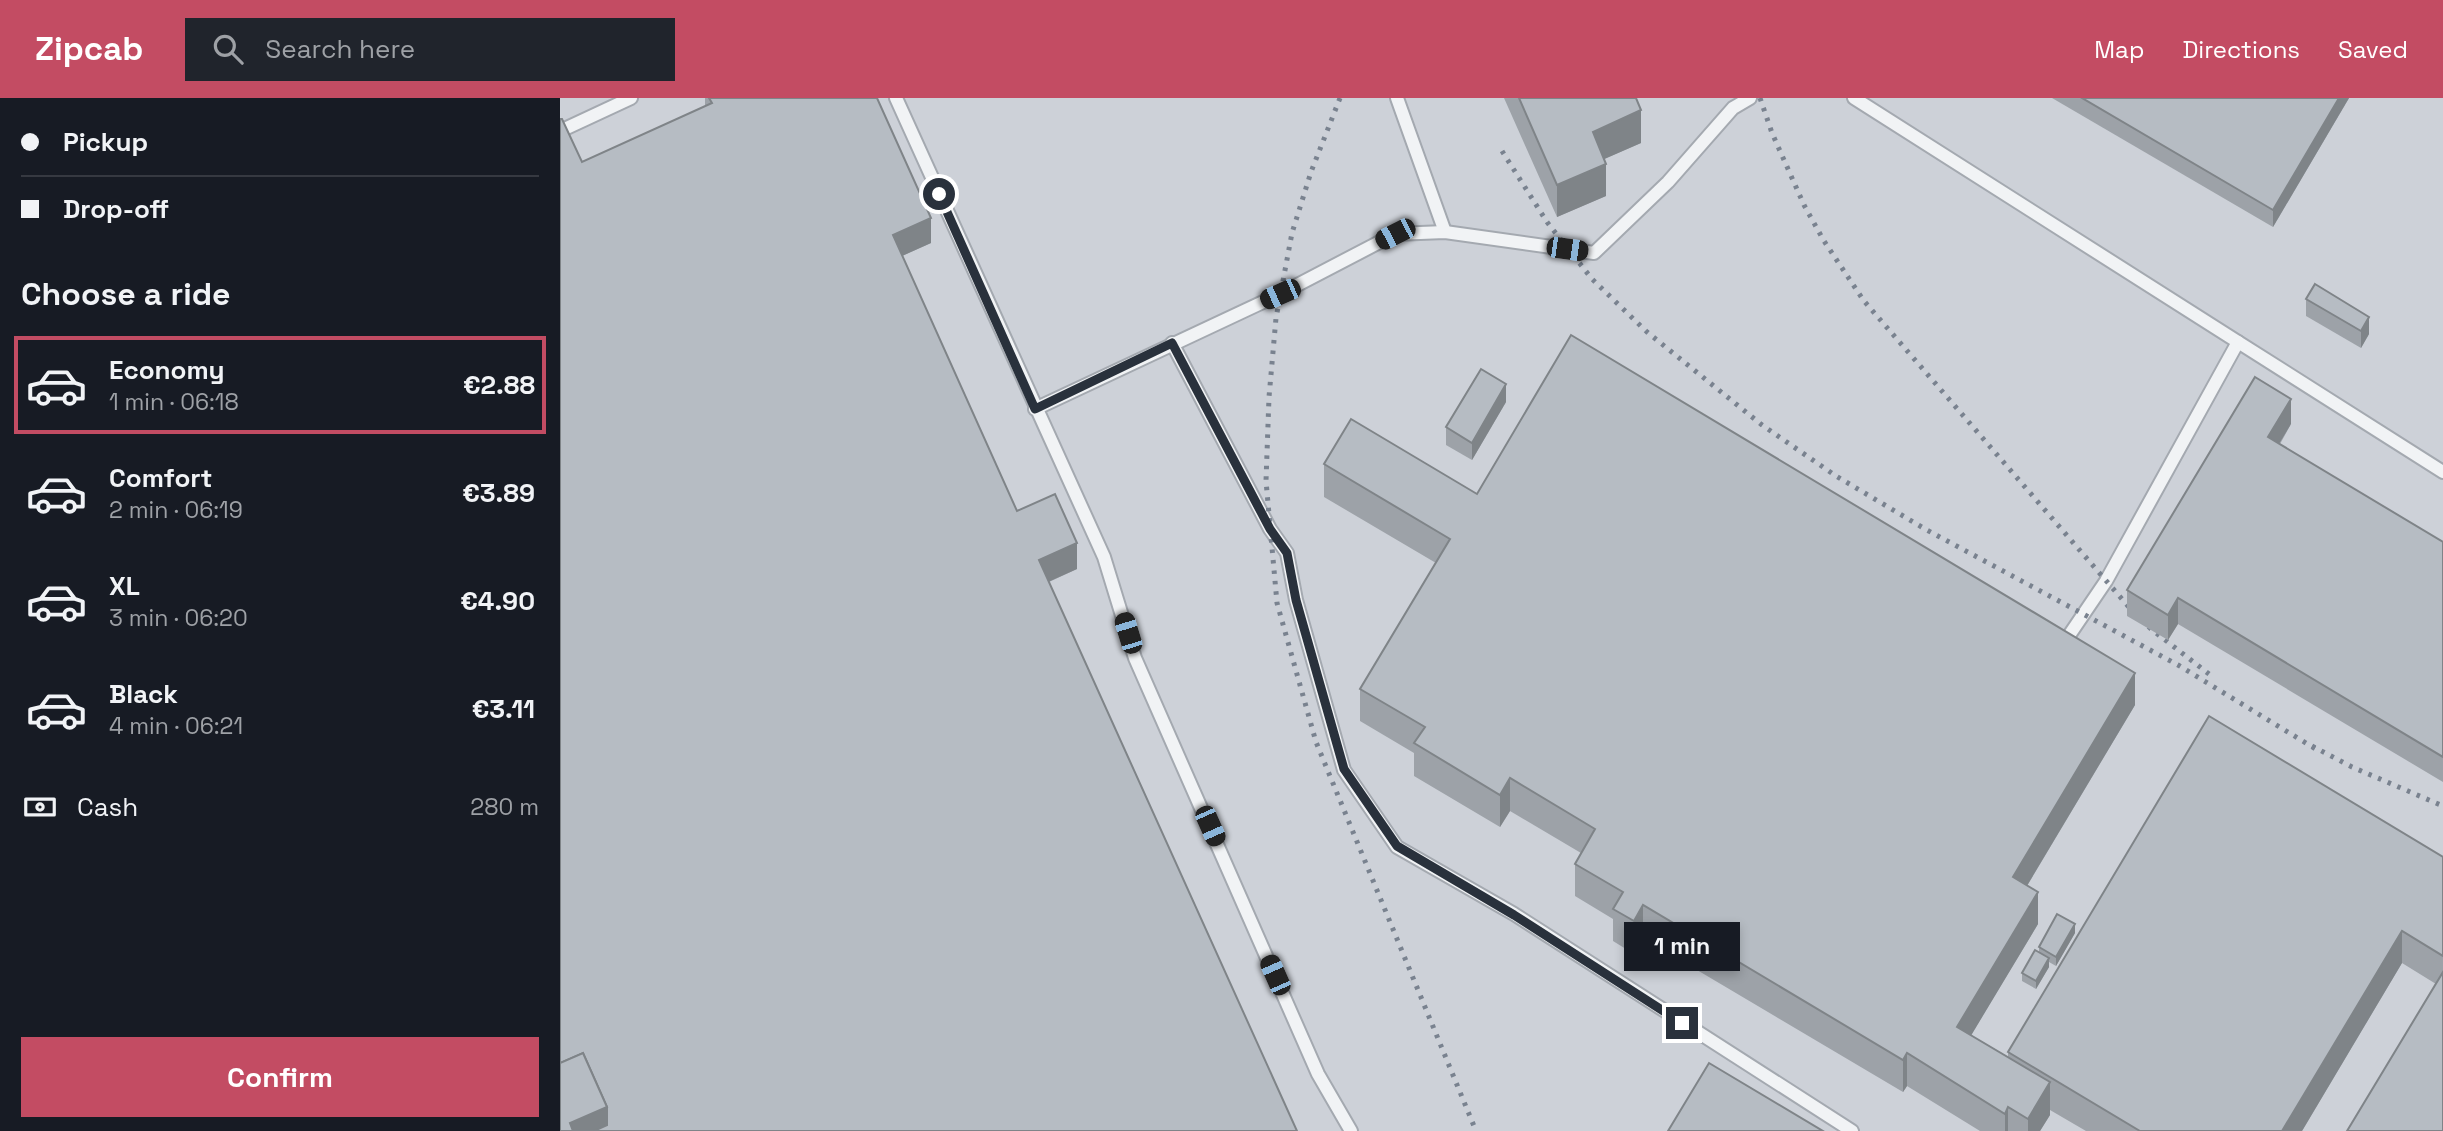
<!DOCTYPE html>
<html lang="en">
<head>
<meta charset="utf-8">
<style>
	:root { --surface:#171b24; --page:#20242c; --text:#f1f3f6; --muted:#9ea1a6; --line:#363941; --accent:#c34c63 }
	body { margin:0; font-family:"Space Grotesk",sans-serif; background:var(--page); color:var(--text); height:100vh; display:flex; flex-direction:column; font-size:26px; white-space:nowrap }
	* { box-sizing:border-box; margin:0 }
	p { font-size:23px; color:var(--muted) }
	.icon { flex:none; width:38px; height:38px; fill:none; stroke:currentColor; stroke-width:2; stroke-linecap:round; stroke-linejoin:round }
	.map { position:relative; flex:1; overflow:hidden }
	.drawer { display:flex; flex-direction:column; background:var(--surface); width:560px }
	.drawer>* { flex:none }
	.guide { display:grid; align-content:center; height:154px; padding:0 21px; background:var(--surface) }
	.end { position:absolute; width:32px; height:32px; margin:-16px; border:9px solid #29313c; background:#fff; box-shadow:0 0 0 4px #fff }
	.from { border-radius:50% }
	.bubble { position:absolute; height:49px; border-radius:0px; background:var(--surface); box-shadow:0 4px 10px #0003; font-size:23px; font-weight:600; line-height:49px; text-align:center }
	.car { position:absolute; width:21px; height:42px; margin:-21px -10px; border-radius:9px; box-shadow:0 0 5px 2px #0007; background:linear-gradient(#222 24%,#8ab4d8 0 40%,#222 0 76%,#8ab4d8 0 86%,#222 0) }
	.guide b { display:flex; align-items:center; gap:24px; height:66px; font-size:26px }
	.guide b+b { border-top:2px solid var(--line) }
	.guide i { width:18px; height:18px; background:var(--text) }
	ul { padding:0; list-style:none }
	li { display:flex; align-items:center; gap:21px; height:98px; margin:0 14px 10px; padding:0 7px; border:4px solid transparent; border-radius:0px }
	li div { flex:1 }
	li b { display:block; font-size:26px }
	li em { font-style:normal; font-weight:600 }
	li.on { border-color:var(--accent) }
	li>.icon { width:63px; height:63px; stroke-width:1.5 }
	h2 { padding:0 21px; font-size:32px; line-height:84px }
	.pay { display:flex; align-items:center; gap:18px; height:77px; padding:0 21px; font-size:26px }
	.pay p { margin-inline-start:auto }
	.action { display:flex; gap:14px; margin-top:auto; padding:14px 21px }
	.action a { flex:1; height:80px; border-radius:0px; background:var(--accent); color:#fff; font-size:28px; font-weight:600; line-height:80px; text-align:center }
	header { display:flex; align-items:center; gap:42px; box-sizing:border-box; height:98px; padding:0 35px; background:var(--accent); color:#fff }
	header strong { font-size:33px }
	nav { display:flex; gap:38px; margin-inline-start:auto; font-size:24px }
	.search { width:490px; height:63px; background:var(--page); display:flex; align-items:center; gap:18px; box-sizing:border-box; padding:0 24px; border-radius:0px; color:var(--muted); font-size:26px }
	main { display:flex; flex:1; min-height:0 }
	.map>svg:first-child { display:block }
</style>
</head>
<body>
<header>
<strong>Zipcab</strong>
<div class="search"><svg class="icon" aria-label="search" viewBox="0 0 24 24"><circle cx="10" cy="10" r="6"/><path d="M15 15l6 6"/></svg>Search here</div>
<nav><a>Map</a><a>Directions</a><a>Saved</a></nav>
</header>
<main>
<section class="drawer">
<div class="guide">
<b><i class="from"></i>Pickup</b>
<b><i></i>Drop-off</b>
</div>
<h2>Choose a ride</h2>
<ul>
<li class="on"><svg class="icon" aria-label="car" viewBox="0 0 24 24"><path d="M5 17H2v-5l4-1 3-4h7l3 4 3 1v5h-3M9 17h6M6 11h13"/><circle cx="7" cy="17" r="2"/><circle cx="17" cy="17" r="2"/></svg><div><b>Economy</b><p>1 min · 06:18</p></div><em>€2.88</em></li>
<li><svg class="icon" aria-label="car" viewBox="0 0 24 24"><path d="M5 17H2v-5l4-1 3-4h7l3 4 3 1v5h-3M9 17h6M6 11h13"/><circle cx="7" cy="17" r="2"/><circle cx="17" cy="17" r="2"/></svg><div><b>Comfort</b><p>2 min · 06:19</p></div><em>€3.89</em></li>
<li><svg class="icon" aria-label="car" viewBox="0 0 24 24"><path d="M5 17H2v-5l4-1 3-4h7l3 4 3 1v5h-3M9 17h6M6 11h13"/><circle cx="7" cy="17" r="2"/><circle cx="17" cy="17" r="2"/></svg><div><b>XL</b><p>3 min · 06:20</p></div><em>€4.90</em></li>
<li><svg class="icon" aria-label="car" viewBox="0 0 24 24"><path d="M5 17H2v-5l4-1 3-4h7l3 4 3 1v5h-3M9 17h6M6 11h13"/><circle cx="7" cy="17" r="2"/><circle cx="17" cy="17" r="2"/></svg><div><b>Black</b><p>4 min · 06:21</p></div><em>€3.11</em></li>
</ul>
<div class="pay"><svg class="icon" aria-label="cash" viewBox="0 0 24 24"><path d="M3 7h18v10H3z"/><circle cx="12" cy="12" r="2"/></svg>Cash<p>280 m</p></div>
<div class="action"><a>Confirm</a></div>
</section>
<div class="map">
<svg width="1883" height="1033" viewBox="0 0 1883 1033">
	<rect width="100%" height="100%" fill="#dee2e7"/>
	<rect fill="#cdd1d8" x="0" y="0" width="1883" height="1033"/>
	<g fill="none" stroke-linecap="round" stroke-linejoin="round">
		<defs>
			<g id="service">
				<path d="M336,0L544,459L575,560L758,976L791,1033"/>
				<path d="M837,0L885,134"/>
				<path d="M1294,0L1678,244L1546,483L1508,539"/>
				<path d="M0,33L71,0"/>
				<path d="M1678,244L1883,374"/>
				<path d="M612,245L710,431L727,455L736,502L784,672L837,749L954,816L1292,1033"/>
				<path d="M475,311L720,196L835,136L885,134L1034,155L1108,84L1173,10L1190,0"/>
			</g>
		</defs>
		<use href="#service" stroke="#a4a9b0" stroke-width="16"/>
		<use href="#service" stroke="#f1f3f5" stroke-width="12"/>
		<g stroke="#79828f" stroke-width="5" stroke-dasharray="3.5 7" stroke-linecap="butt">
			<path d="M780,0L751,74L732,135L716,220L709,299L706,383L717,505L756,644L916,1033"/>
			<path d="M1200,0L1212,35L1244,107L1264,143L1304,203L1568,508L1591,531L1649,576"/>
			<path d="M942,53L987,124L1032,181L1087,234L1202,327L1276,378L1365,431L1618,567L1759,653"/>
			<path d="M1752,648L1792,669L1883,708"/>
		</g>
	</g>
	<g fill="#9da2a8">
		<path d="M145,0H317L371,145L342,158L457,413L517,471L489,484L22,64L145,8Z"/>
		<path d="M944,0H1076L1081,45L1044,61L1046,98L997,119Z"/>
		<path d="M1492,0H1789L1713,129Z"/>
		<path d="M1746,201L1809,236L1801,250L1746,218Z"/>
		<path d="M946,304L912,362L886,347V329Z"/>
		<path d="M1731,326L1720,346L1883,444V684L1618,526L1608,542L1567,518V492Z"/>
		<path d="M764,366L917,396L1575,607L1467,788L1478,826L1411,937L1448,959V954L1883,759V1033L1876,886L1842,865L1742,1033H1526L1490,1012V1017L1480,1033H1420L1347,988L1343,994L1083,840L1074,856L1053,843V821L1015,798V766L1021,755L950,713L940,729L854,678V655L800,623V591L876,465L764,399Z"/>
		<path d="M1515,835L1496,868L1489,864V869L1476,891L1462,883V875L1479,855V849Z"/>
	</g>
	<g fill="#7f8488">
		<path d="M1779,0H1789L1713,129V112Z"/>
		<path d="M1081,12V45L1033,66V34Z"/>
		<path d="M1046,66V98L997,119V87Z"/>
		<path d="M371,120V145L333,162V137Z"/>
		<path d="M1809,219V236L1801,250V233Z"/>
		<path d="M946,286V304L912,362V345Z"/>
		<path d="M1731,301V326L1708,364V339Z"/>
		<path d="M517,445V471L479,488V462Z"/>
		<path d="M1618,500V526L1608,542V517Z"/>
		<path d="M1575,575V607L1453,811V779Z"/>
		<path d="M950,680V713L940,729V697Z"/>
		<path d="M1478,794V826L1397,961V929Z"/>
		<path d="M1083,807V840L1074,856V823Z"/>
		<path d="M1515,826V835L1496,868V859Z"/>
		<path d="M1842,833V865L1742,1033H1722Z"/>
		<path d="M1489,860V869L1476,891V883Z"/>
		<path d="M1347,955V988L1343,994V962Z"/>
		<path d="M1490,984V1017L1480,1033H1468V1021Z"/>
		<path d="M47,1009V1033H10V1025Z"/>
		<path d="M1448,1009V1033H1445V1016Z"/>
	</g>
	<g fill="#b6bcc3" stroke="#7f8488" stroke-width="2">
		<path d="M149,0H317L371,120L333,137L457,413L495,396L517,445L479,462L737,1033H34L47,1027V1009L23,955L0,965V21H2L22,64L152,5Z"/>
		<path d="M959,0H1076L1081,12L1033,34L1046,66L997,87Z"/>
		<path d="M1522,0H1779L1713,112Z"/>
		<path d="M1755,186L1809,219L1801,233L1746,201Z"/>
		<path d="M1011,237L1575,575L1453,779L1478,794L1397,929L1490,984L1468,1021L1448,1009L1445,1016L1347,955L1343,962L1083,807L1074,823L1053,811L1063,794L1015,766L1035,731L950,680L940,697L854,645L865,629L800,591L890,441L764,366L791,321L917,396Z"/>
		<path d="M921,271L946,286L912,345L886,329Z"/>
		<path d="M1695,279L1731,301L1708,339L1883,444V659L1618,500L1608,517L1567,492Z"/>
		<path d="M1649,618L1883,759V858L1842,833L1722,1033H1580L1448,954Z"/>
		<path d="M1497,816L1515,826L1496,859L1479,849Z"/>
		<path d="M1475,852L1489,860L1476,883L1462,875Z"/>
		<path d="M1883,874V1033H1787Z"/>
		<path d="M23,955L47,1009L10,1025L13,1033H0V965Z"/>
		<path d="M1149,965L1263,1033H1108Z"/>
	</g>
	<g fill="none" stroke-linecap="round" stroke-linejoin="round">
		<path stroke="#29313c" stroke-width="9" d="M379,96L475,311L612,245L710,431L727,455L736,502L784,671L837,748L954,817L1122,925"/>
	</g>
</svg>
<i class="end from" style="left:379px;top:96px"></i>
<i class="end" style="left:1122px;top:925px"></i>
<div class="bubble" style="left:1064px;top:824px;width:116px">1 min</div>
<i class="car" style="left:835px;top:136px;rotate:243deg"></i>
<i class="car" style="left:1007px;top:151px;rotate:98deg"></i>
<i class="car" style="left:720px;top:196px;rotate:246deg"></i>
<i class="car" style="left:568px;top:535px;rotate:343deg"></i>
<i class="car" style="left:650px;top:728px;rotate:156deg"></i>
<i class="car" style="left:715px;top:877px;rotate:336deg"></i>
</div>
</main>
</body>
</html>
